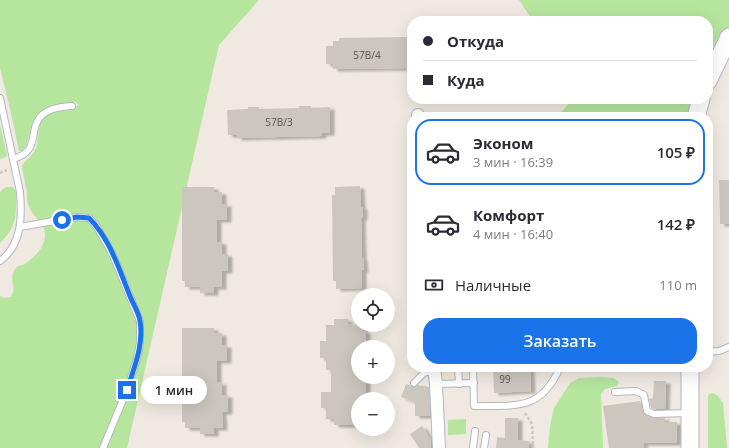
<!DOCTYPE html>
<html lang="ru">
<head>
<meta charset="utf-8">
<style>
	:root { --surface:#fff; --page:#f2f2f3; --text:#2b2b33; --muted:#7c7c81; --line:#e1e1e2; --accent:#1a73e8 }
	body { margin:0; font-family:"Open Sans",sans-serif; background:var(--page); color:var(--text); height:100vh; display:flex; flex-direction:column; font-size:15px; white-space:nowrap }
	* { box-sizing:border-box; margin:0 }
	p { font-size:13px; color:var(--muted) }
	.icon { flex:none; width:22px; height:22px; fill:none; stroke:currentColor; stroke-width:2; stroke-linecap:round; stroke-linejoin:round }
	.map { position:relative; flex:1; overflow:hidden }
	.drawer { position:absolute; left:407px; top:112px; width:306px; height:260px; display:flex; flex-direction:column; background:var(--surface); border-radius:16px; box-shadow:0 4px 16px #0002 }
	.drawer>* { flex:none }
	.top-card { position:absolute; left:407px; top:16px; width:306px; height:88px; border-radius:16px; box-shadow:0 4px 16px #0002; display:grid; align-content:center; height:88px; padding:0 16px; background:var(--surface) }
	.tools { position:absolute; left:351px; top:288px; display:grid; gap:8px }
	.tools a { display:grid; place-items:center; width:44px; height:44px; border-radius:50%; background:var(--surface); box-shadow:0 4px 16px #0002; font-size:20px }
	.end { position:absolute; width:18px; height:18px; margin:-9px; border:5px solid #1a73e8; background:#fff; box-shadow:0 0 0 2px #fff }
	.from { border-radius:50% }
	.bubble { position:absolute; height:28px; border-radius:14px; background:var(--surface); box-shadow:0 4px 16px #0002; font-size:13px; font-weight:600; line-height:28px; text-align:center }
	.top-card b { display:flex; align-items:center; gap:14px; height:38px; font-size:15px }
	.top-card b+b { border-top:1px solid var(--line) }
	.top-card i { width:10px; height:10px; background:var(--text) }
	ul { padding:7px 0 0; list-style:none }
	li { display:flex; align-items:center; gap:12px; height:66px; margin:0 8px 6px; padding:0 8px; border:2px solid transparent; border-radius:16px }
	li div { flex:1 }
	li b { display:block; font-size:15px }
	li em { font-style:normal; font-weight:600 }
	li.active { border-color:var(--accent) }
	li>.icon { width:36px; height:36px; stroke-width:1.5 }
	.pay { display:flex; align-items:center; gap:10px; height:44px; padding:0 16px; font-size:15px }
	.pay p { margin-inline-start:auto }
	.button { display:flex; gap:8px; margin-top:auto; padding:8px 16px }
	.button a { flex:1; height:46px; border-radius:16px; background:var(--accent); color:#fff; font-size:16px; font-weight:600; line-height:46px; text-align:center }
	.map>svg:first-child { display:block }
</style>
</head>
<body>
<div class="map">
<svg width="729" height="448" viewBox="0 0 729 448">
	<defs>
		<filter id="shadow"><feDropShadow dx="4.5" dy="2.5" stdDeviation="1" flood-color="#0004"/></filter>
	</defs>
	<rect width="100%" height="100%" fill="#efe9e1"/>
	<g fill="#b6e59e">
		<path d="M0,0H259L219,45L127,448H0V296L4,298L11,297C17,287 9,279 14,271C16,265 22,266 26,263C32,259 38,253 41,248C53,227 36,222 29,207C27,203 27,197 27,192C25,183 23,174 22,165C27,159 33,155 36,148C39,138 37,125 44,118C54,109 70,113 79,105L75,102C59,105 38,105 32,124C29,133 29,142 23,151H19L11,113L0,68Z"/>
		<path d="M519,0H729V32L714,48L708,63V21H533Z"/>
		<path d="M573,99H694L689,117H557Z"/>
		<path d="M0,125L7,155L6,157L0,159Z"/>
		<path d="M8,187H13L16,191C16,214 18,226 0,243V192L4,188Z"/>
		<path d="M602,377L614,378L619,382L617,386L605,389L601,394L603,448H548L550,426L554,408L570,383L579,378Z"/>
		<path d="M713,393L718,396L723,403L727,448H708V397L709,394Z"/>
		<path d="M466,419V434L448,435V420Z"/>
	</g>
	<g fill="#cbc7bf" filter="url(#shadow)">
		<path d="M407,37L408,68L333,69V64H326V46H333V41H339V38Z"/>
		<path d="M299,106H311V108L330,107V133H322V136L237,138V135H228L227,110L248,109V107H259V109L299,108Z"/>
		<path d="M719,180H729V224H720Z"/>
		<path d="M360,186L361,207H363V218H361L362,258H363L364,270H362V288L336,289V281H333L332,195H335V187Z"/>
		<path d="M182,187H214V192H222V204H227V220H217V242H222V254H228V271H222V287H214V293H200V287H185V281H182Z"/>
		<path d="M334,319H348V324L363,325V331H366V347H358V377H362V380H366V399H358V425H334V419H326V408H321V392H331V370H326V358H320V341H326V325H334Z"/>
		<path d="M182,328H214V333H222V345H227V361H217V383L222,382V395H228V412H222L223,428H214V434H200V428H185V422H182Z"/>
		<path d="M493,367H530L531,391L494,393Z"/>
		<path d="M654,381H666L665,409H655L651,408L649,399L653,398Z"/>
		<path d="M406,384L410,385L413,387L418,385L429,387L430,416H415V402L401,397Z"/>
		<path d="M640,401L643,412L645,415L654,418H665V422H677V443H643L644,448H609L603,406Z"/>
		<path d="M505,418H518V440L529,441V448H496L497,437L505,438Z"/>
		<path d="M422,426L431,440V448H419L410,434Z"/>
	</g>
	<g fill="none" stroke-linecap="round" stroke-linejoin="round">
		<defs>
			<g id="lane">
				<path d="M0,98L20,192C22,217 22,245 0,261"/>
				<path d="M13,159C42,151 27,129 42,115C50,108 62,107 72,106"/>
				<path d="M20,227L77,217L89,218L97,227L112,253L140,321V343L137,359L127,390L103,448"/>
				<path d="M708,352L719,351L729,347"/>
				<path d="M458,367L459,384"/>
				<path d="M473,367L474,406C515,405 541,412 560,367"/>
				<path d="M656,367L689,368"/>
				<path d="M414,383L424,373L434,370"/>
				<path d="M436,384L474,383"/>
				<path d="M615,392L636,391L644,395L647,411L654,414L689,413"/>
				<path d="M473,448L475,431"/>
				<path d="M484,448L486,435"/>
			</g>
			<g id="street">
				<path d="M418,115V117"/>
				<path d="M434,367L436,384L439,448"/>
			</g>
			<g id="secondary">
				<path d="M708,81L729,37"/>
				<path d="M696,117L701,99"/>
				<path d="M690,448V367"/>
			</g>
		</defs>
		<use href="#lane" stroke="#b4b7c1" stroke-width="8"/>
		<use href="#street" stroke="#b4b7c1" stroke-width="14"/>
		<use href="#secondary" stroke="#b4b7c1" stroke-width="19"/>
		<g stroke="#c9c9c9" stroke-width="2.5" stroke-dasharray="3 2" stroke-linecap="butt">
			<path d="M0,173L7,170"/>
			<path d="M525,413L532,424L533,448"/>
		</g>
		<use href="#lane" stroke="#fff" stroke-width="6"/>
		<use href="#street" stroke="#fff" stroke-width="12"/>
		<use href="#secondary" stroke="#fff" stroke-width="17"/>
	</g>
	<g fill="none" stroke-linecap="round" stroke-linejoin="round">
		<path stroke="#1a73e8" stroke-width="5" d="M62,220L77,217L89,218C110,239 119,269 130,296C133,304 139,313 140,321C144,345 134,368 127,390"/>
	</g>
	<g text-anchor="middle" stroke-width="3" stroke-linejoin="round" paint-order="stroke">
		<g font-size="10" fill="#555452">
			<text x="367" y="59">57В/4</text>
			<text x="279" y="126">57В/3</text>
			<text x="505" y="383">99</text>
		</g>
	</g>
</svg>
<div class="tools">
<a><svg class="icon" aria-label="locate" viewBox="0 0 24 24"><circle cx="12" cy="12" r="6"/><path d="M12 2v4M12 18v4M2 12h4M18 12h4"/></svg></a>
<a>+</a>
<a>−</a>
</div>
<i class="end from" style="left:62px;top:220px"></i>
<i class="end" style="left:127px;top:390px"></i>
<div class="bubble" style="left:141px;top:376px;width:66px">1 мин</div>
<div class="top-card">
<b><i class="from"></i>Откуда</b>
<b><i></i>Куда</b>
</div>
<section class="drawer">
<ul>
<li class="active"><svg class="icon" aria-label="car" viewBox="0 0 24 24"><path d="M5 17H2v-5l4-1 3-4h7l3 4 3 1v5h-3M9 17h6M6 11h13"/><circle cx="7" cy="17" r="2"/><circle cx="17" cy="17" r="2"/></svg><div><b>Эконом</b><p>3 мин · 16:39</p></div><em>105 ₽</em></li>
<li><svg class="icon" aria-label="car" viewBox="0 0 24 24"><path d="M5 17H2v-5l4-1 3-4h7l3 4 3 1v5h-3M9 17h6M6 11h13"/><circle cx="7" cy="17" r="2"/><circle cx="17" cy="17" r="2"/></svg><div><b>Комфорт</b><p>4 мин · 16:40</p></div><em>142 ₽</em></li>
</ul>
<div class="pay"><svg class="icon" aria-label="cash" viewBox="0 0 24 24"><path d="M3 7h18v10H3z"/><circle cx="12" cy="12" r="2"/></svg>Наличные<p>110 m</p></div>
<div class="button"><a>Заказать</a></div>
</section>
</div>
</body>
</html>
